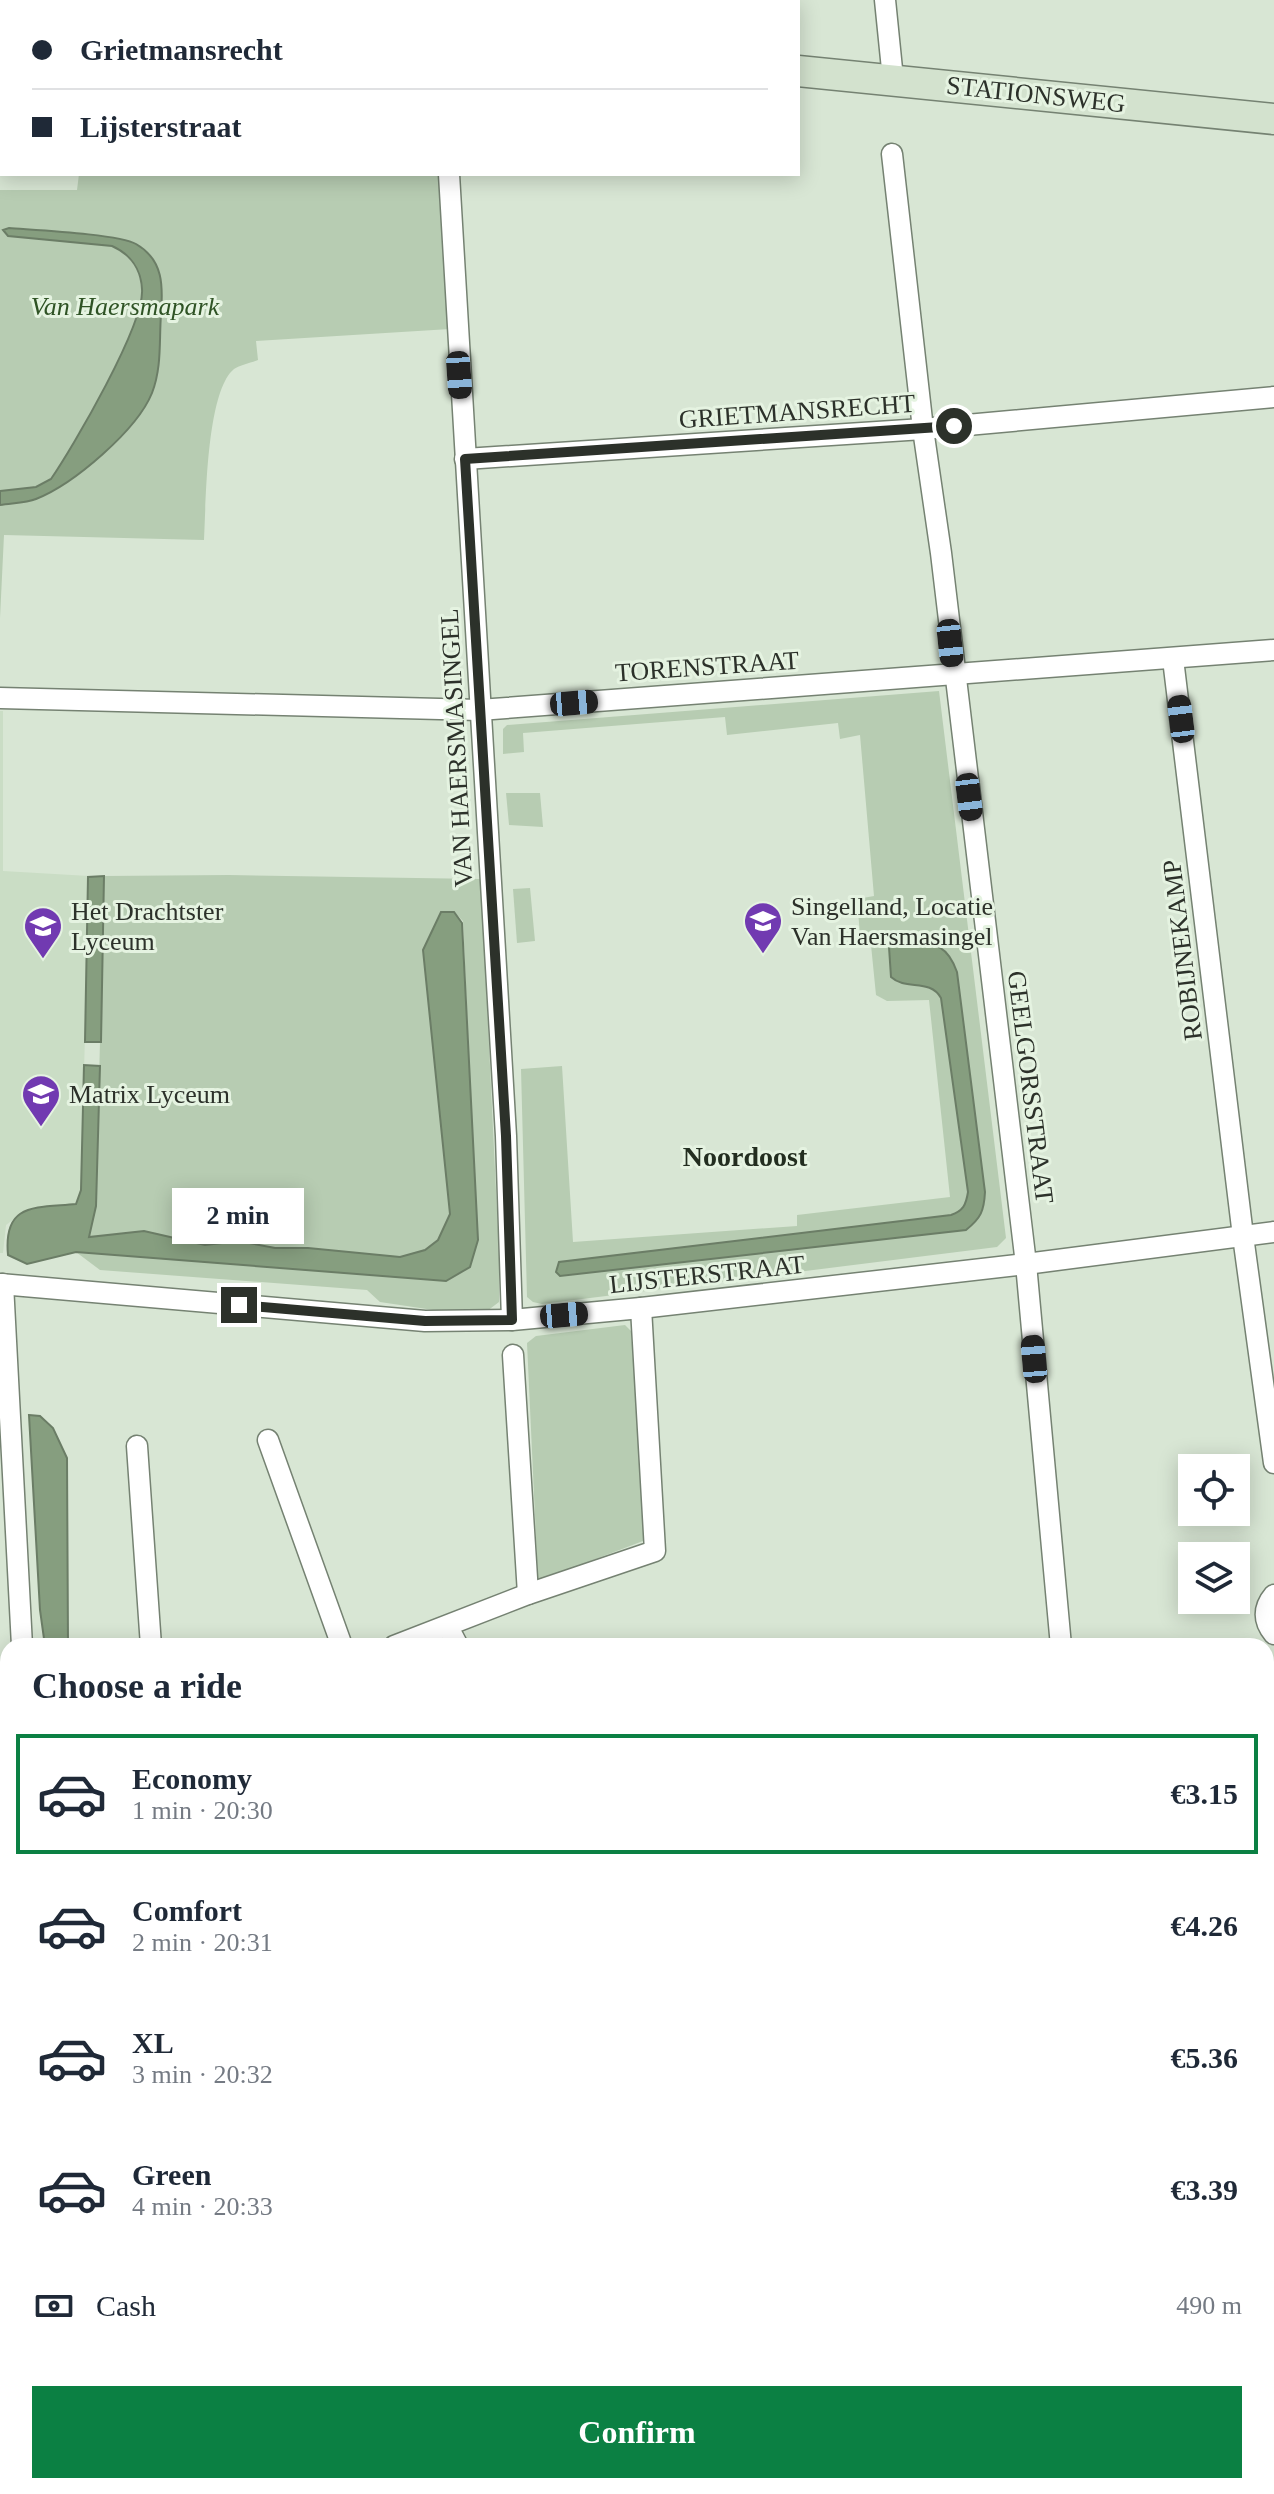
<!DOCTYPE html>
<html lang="en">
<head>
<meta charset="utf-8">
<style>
	:root { --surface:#fff; --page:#f2f2f3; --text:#1f2937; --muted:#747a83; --line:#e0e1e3; --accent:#0b8043 }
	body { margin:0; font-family:Georgia,serif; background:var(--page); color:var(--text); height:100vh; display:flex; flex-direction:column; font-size:30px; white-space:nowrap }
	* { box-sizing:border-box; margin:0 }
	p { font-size:26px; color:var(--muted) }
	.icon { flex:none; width:44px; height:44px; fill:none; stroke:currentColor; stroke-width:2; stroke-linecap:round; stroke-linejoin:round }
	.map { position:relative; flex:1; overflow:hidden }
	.panel { position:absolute; left:0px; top:1638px; width:1274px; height:856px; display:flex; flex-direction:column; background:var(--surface); border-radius:24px 24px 0 0; box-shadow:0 4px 20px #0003 }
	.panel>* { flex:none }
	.hud { position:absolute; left:0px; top:0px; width:800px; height:176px; box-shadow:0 4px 20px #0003; display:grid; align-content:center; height:176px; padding:0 32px; background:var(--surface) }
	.controls { position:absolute; left:1178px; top:1454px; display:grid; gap:16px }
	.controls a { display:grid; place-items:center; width:72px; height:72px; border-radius:0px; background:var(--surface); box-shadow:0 4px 20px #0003; font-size:40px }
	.end { position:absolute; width:36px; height:36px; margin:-18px; border:10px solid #2c312a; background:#fff; box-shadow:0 0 0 4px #fff }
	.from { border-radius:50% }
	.bubble { position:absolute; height:56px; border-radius:0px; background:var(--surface); box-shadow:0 4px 20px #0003; font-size:26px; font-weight:700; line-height:56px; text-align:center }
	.car { position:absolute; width:24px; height:48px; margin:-24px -12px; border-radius:10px; box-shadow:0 0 6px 2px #0007; background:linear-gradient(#222 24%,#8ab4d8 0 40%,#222 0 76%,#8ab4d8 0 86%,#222 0) }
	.hud b { display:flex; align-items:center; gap:28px; height:76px; font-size:30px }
	.hud b+b { border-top:2px solid var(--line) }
	.hud i { width:20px; height:20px; background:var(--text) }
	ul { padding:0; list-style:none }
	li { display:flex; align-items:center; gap:24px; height:120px; margin:0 16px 12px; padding:0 16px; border:4px solid transparent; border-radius:0px }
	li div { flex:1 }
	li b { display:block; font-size:30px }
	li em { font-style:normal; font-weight:700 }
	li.on { border-color:var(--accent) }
	li>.icon { width:72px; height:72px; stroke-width:1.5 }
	h2 { padding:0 32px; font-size:36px; line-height:96px }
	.pay { display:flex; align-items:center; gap:20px; height:88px; padding:0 32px; font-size:30px }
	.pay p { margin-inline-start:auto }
	.primary-button { display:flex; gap:16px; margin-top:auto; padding:16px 32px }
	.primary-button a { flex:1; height:92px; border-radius:0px; background:var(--accent); color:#fff; font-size:32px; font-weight:700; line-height:92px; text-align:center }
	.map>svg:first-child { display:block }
</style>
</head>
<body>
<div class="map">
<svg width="1274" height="2494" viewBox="0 0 1274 2494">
	<rect width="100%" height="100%" fill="#d8e6d4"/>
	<path fill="#caddc5" d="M0,711H3V871L89,876L81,1191L76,1205L27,1209L6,1225L3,1253H0Z"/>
	<g fill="#b7ccb2">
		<path d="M79,174H442L450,329L256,341L258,360C251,363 240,365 234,369C206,392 206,504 204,540L4,535L0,618V190H77Z"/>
		<path d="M939,691L1006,1238L997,1247L542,1304L533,1302L527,1297L521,1069L562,1066L573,1242L797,1226V1215L950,1197L929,1000L887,1001L876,995L870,935H860L857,899L874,896L860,735L840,739L838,723L727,735L725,717L523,733L524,752L503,754V729L507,725Z"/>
		<path d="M506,793H540L543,827L509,825Z"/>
		<path d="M229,875L481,879L499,1253V1302L487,1311H440L380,1302L367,1290L100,1270L76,1252L446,1281L470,1267L477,1240L463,921L454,912H441L450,1214L438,1240L425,1250L400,1257L308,1248H275L239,1241L205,1245L144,1231L89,1237L96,1206L104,876Z"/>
		<path d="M530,888L535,941L517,943L513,889Z"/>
		<path d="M625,1325L631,1331L645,1530L643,1541L538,1581L527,1343L536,1336Z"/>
		<path d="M0,2478H8V2486H144L268,2494H0Z"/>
	</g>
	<g fill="#869e7f" stroke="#6b7d66" stroke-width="2">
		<path d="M9,228C33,230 119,234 136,244C164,260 163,287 161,314C159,341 162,367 152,393C137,430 74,484 36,499C26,503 12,503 0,505V491L36,487L51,479C73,447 145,324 142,289C141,269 130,254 112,246L8,236L3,230Z"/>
		<path d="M104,876L101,1042H85L88,877Z"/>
		<path d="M441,912H454L462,923L478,1240L470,1267L446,1281L76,1252L27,1264L8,1255C3,1202 36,1208 76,1204L81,1190L84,1065L100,1066L96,1206L89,1237L144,1231L205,1245L239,1241L275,1248H308L400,1257L425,1250L438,1240L450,1214L423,950Z"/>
		<path d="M899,941C930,945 945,939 957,972L985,1192C984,1211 981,1218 966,1230L560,1276L556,1272L559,1262L951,1215C963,1211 966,1205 968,1192L941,998C930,978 906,991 891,977L889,947L892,942Z"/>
		<path d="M29,1415L40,1416L53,1428L67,1458L68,1646H45L40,1610Z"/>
	</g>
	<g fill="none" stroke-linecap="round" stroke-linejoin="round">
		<defs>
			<g id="street">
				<path d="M885,0L893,79"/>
				<path d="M892,154L923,429L941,553L1026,1264L1061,1646"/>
				<path d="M449,174L506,1136L512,1320"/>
				<path d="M465,459L923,429L1274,397"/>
				<path d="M1173,659L1243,1236L1274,1463"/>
				<path d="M0,698L479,710L1274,650"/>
				<path d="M0,1284L425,1321L512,1320L641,1308L1026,1264L1274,1232"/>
				<path d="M3,1284L22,1646"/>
				<path d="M513,1355L528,1594"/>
				<path d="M268,1440L342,1646"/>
				<path d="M137,1446L151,1646"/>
				<path d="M1274,1595C1263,1608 1263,1621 1274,1634"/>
				<path d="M448,1627L458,1646"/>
				<path d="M394,1646L528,1594L655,1551L641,1308"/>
				<path d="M0,1723L8,1722"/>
				<path d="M1266,1889L1274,1888"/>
				<path d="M0,1949L8,1948"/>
				<path d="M0,2200H8"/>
				<path d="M591,2494L593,2486"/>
			</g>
			<g id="secondary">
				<path d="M0,2H2"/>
				<path d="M798,71L1274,119"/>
				<path d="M0,2452H8"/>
				<path d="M635,2486L803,2490L855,2494"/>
			</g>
		</defs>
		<use href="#street" stroke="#758272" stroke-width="23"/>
		<use href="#secondary" stroke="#758272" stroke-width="33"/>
		<use href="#street" stroke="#fff" stroke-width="20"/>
		<use href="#secondary" stroke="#d3e2ce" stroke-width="30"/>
	</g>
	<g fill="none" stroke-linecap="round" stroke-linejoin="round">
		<path stroke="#2c312a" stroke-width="10" d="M239,1305L425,1321L512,1320L506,1136L465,459L954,426"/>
	</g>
	<defs>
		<symbol id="school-pin" viewBox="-11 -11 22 30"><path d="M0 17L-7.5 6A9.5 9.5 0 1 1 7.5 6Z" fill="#713ab1" stroke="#e5f3e1"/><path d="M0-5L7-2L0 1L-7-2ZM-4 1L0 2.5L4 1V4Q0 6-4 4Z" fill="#fff"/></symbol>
	</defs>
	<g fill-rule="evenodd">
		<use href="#school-pin" x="741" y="899" width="44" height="60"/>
		<use href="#school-pin" x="21" y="904" width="44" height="60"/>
		<use href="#school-pin" x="19" y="1072" width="44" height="60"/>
	</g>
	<g text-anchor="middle" stroke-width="6" stroke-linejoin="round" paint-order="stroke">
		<g font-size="26" fill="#2c312a" stroke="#e5f3e1">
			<text transform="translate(1036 94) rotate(6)" y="9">STATIONSWEG</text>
			<text transform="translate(797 411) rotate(-4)" y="9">GRIETMANSRECHT</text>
			<text transform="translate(707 666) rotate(-4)" y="9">TORENSTRAAT</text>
			<text transform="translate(456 748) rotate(-93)" y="9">VAN HAERSMASINGEL</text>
			<text transform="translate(1182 950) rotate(-97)" y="9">ROBIJNEKAMP</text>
			<text transform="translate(1031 1087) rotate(83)" y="9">GEELGORSSTRAAT</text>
			<text transform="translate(707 1274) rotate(-6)" y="9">LIJSTERSTRAAT</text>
		</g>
		<g font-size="26" font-style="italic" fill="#2f5325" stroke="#e5f3e1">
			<text x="125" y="315">Van Haersmapark</text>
		</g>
		<g font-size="26" fill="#2c312a" stroke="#e5f3e1" text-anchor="start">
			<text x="791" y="915">Singelland, Locatie<tspan x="791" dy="30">Van Haersmasingel</tspan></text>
			<text x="71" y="920">Het Drachtster<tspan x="71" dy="30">Lyceum</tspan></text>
			<text x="69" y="1103">Matrix Lyceum</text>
		</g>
		<g font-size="28" font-weight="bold" fill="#232e20" stroke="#e5f3e1">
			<text x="745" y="1166">Noordoost</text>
		</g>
	</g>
</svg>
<div class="controls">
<a><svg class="icon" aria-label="locate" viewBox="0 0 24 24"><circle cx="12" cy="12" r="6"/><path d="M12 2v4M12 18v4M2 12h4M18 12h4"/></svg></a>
<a><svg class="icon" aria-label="layers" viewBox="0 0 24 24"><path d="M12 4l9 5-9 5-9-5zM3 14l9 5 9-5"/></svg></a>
</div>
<i class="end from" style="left:954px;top:426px"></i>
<i class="end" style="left:239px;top:1305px"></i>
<div class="bubble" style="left:172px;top:1188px;width:132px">2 min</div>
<i class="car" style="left:459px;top:375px;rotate:176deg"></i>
<i class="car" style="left:950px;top:643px;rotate:174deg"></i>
<i class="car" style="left:574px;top:703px;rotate:85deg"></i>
<i class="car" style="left:1181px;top:719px;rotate:353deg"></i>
<i class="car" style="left:969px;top:797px;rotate:173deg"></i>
<i class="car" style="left:564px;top:1315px;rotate:85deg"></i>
<i class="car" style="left:1034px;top:1359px;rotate:355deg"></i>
<div class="hud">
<b><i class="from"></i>Grietmansrecht</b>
<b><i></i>Lijsterstraat</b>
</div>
<section class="panel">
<h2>Choose a ride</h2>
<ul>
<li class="on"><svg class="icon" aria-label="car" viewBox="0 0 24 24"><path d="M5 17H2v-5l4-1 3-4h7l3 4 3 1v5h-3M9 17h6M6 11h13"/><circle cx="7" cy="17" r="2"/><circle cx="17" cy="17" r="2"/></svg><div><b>Economy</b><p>1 min · 20:30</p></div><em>€3.15</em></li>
<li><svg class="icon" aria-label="car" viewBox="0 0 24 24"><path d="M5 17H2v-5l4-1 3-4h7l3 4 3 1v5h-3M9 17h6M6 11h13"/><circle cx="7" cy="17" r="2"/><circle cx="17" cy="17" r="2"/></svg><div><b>Comfort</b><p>2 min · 20:31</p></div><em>€4.26</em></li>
<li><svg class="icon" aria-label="car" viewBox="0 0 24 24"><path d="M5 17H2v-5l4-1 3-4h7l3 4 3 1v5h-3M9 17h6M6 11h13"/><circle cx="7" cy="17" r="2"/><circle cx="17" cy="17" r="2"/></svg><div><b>XL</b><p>3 min · 20:32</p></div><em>€5.36</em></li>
<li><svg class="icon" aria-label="car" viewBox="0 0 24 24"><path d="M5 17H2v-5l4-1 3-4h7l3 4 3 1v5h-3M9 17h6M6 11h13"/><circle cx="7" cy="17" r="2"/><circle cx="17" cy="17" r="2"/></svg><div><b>Green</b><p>4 min · 20:33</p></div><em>€3.39</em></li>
</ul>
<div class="pay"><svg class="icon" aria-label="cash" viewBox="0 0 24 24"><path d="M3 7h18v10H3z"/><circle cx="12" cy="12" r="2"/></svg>Cash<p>490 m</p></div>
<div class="primary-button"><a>Confirm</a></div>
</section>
</div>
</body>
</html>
